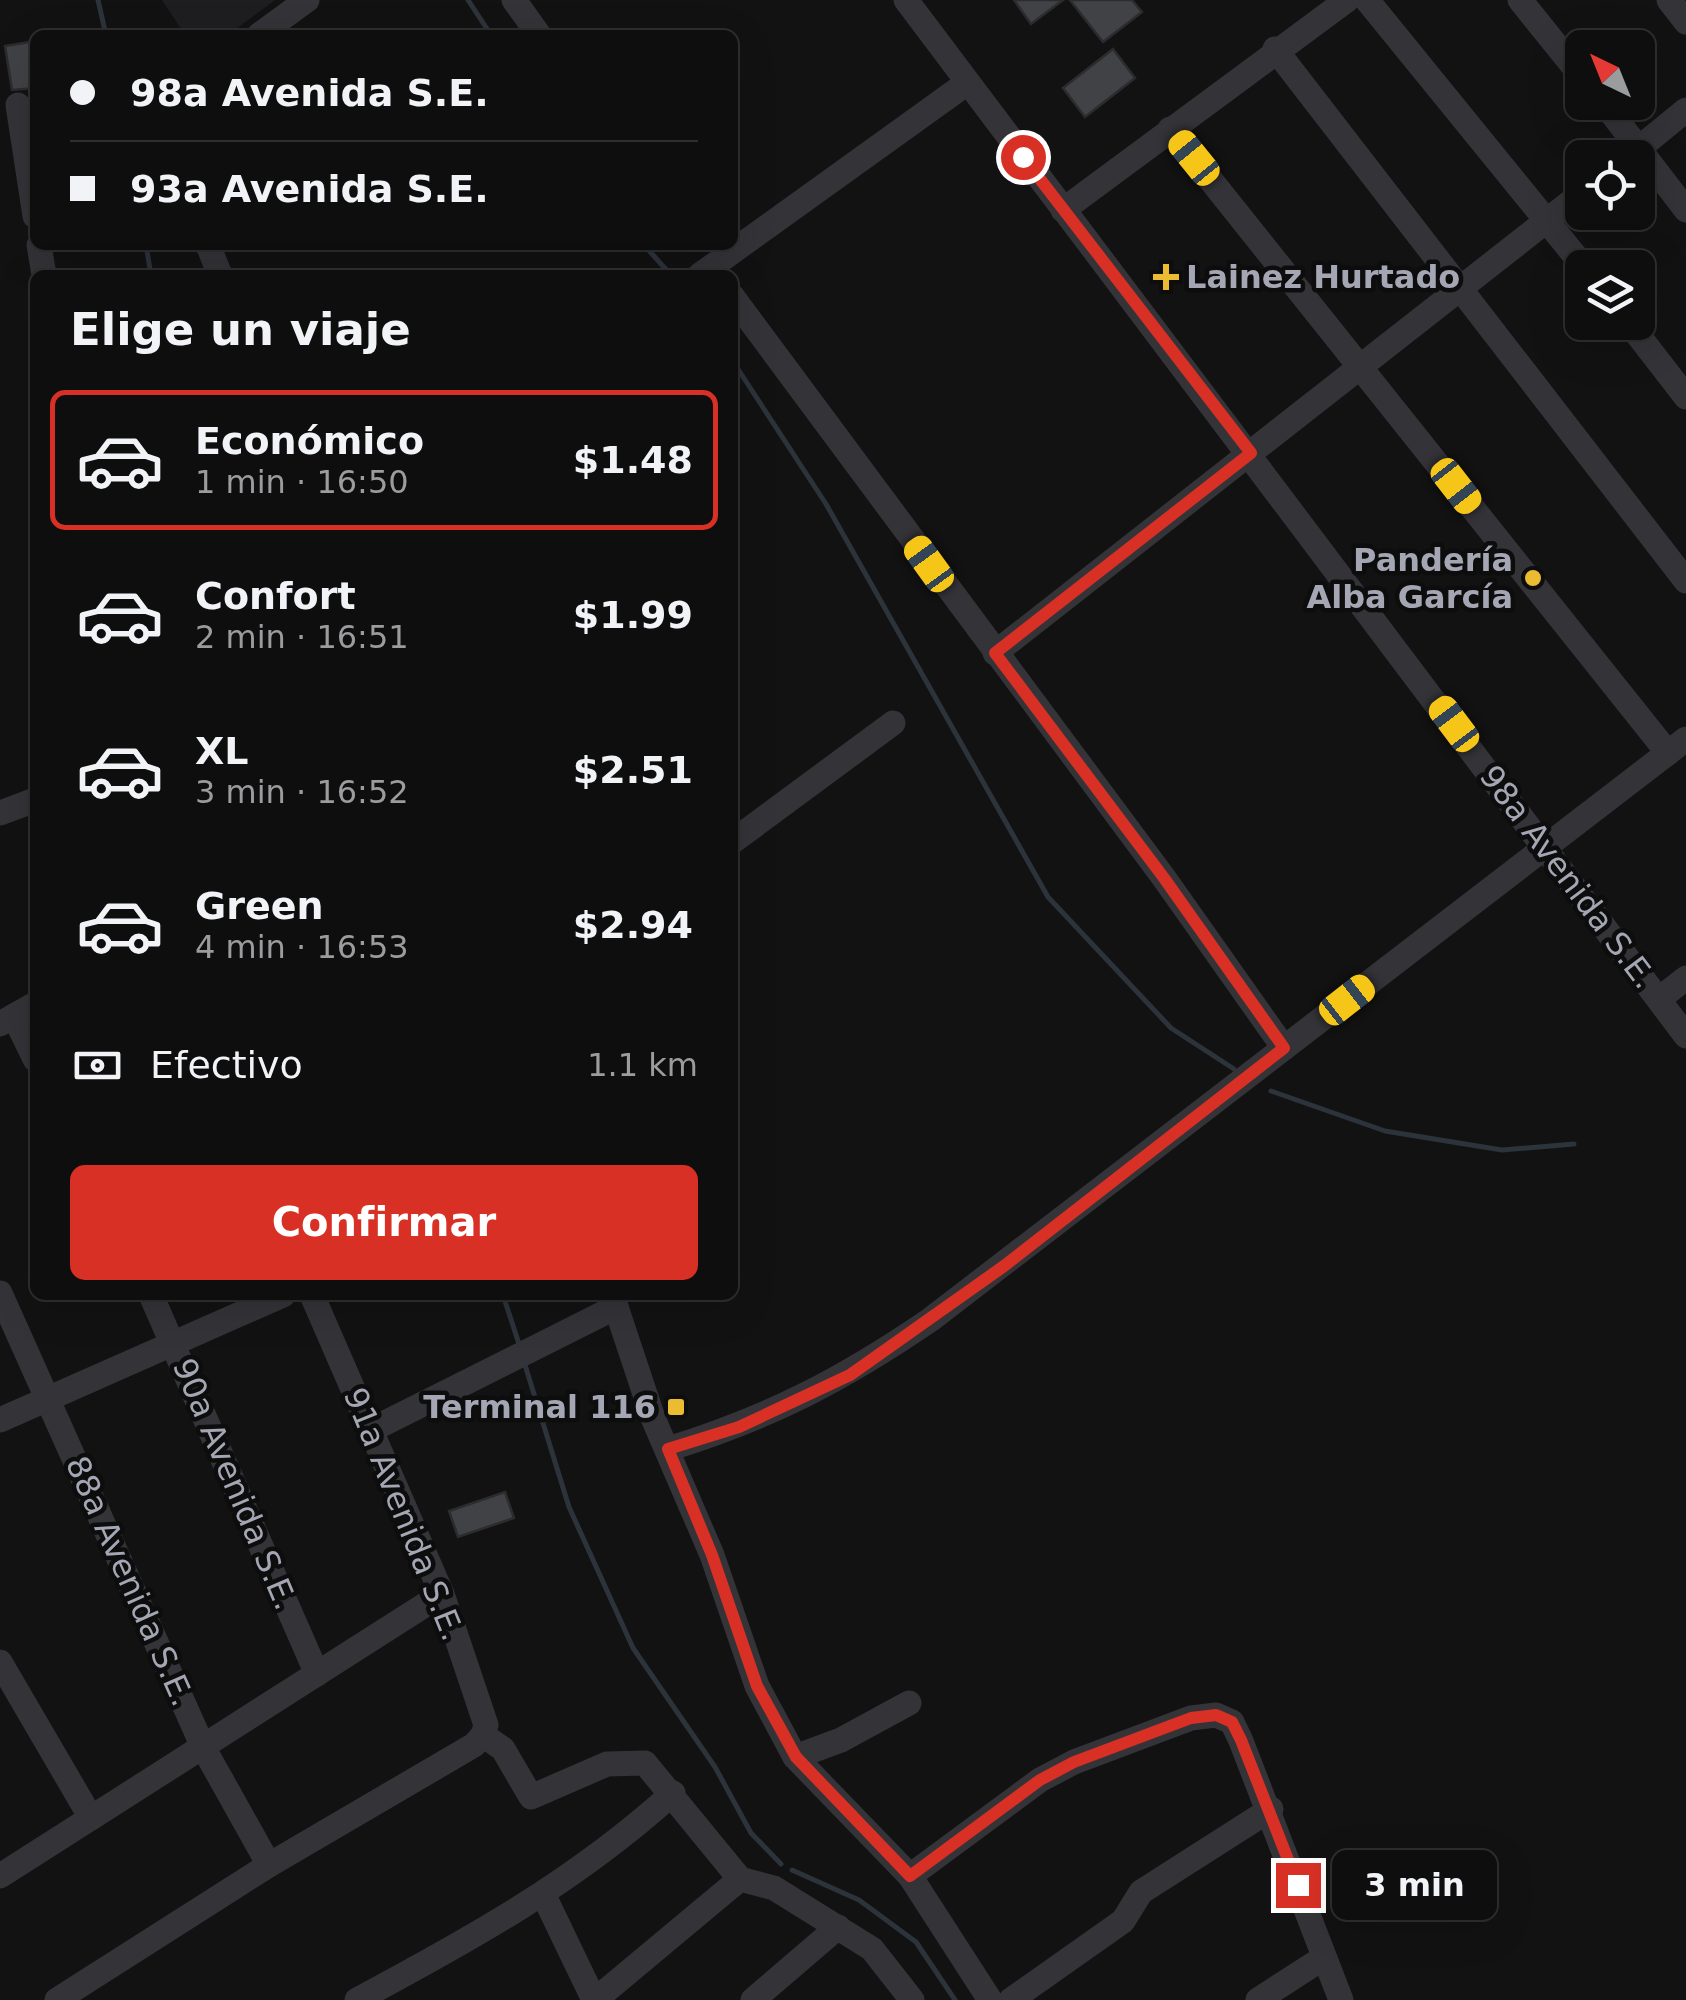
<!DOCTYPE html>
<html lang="es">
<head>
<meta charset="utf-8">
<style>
	:root { --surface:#0e0e0e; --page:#171717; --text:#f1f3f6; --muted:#9b9c9e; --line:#2e2e2e; --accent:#d93025 }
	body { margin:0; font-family:"DejaVu Sans",sans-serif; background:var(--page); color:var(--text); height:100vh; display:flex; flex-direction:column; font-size:38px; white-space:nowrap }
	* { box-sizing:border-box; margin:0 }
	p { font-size:32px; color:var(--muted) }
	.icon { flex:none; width:55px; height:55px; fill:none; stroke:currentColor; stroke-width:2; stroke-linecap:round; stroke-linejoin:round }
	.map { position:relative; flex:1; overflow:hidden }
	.details { position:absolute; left:30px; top:270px; width:708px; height:1030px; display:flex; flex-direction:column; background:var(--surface); border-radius:15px; box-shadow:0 10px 40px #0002,0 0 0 2px var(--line) }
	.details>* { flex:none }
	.guide { position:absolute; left:30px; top:30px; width:708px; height:220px; border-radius:15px; box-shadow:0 10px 40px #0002,0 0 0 2px var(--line); display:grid; align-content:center; height:220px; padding:0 40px; background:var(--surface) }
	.needle { width:65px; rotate:317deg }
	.fabs { position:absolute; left:1565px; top:30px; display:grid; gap:20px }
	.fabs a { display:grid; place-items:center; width:90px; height:90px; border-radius:15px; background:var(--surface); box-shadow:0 10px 40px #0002,0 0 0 2px var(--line); font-size:50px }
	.end { position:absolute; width:45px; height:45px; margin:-22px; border:12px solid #d93025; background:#fff; box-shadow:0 0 0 5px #fff }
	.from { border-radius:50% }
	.bubble { position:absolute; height:70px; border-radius:15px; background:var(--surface); box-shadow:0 10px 40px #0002,0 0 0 2px var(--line); font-size:32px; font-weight:600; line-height:70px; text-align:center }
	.car { position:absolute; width:30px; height:60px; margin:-30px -15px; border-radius:12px; box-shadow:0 0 8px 2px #0007; background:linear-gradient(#f5c518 24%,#345 0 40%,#f5c518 0 76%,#345 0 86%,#f5c518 0) }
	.guide b { display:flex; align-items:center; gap:35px; height:95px; font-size:38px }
	.guide b+b { border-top:2px solid var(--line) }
	.guide i { width:25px; height:25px; background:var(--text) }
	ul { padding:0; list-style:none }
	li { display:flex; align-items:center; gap:30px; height:140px; margin:0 20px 15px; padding:0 20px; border:5px solid transparent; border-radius:15px }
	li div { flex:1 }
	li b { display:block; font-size:38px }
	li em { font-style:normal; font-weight:600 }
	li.selected { border-color:var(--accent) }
	li>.icon { width:90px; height:90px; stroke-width:1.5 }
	h2 { padding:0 40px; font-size:45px; line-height:120px }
	.pay { display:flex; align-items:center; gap:25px; height:110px; padding:0 40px; font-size:38px }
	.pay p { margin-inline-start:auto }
	.button { display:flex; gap:20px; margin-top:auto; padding:20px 40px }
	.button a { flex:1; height:115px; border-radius:15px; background:var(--accent); color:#fff; font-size:40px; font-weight:600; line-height:115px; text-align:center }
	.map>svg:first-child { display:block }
</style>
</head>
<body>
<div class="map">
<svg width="1686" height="2000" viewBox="0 0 1686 2000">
	<rect width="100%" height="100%" fill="#121213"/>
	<path fill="#1e1e20" d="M162,0H275L228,35H185Z"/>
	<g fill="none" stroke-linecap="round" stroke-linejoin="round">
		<g stroke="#2c333b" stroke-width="5">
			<path d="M98,0L106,35"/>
			<path d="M468,0L491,35"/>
			<path d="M146,245L151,275"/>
			<path d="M644,245L671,275"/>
			<path d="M732,360L826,504L1048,897L1171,1028L1234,1069"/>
			<path d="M1271,1091L1385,1131L1502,1150L1574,1144"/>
			<path d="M503,1295L519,1344"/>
			<path d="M525,1365L569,1507L633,1648L715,1767L751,1833L781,1864"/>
			<path d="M792,1870L859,1900L916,1942L955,2000"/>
		</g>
	</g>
	<g fill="#414246" stroke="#2c2c2f" stroke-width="2.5">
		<path d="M1014,0H1063L1031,24Z"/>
		<path d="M1070,0H1132L1142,12L1103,42Z"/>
		<path d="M30,42L35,88L12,90L5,46Z"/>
		<path d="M1113,49L1135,78L1085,117L1063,88Z"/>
		<path d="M505,1492L514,1518L458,1537L449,1511Z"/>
	</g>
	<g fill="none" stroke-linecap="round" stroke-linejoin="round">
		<g stroke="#333338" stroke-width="25">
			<path d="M514,0L539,35"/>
			<path d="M906,0L1686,1036"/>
			<path d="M1367,0L1585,268"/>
			<path d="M1520,0L1582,77"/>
			<path d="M1669,0L1686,22"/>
			<path d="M259,35L307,0"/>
			<path d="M1275,49L1686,581"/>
			<path d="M1603,102L1686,210"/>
			<path d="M18,105L35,216"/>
			<path d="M1170,129L1668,753"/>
			<path d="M1627,158L1686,110"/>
			<path d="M1063,210L1347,0"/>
			<path d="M39,245L44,275"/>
			<path d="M208,245L220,275"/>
			<path d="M700,275L967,83"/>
			<path d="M732,296L1164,878L1284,1048"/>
			<path d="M1628,322L1686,397"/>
			<path d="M995,653L1582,193"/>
			<path d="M0,813L35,800"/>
			<path d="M732,842L893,723"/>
			<path d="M1659,999L1686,978"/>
			<path d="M14,1016L35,1059"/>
			<path d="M0,1024L35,1004"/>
			<path d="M0,1293L203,1747L269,1865"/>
			<path d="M151,1295L317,1674"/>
			<path d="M312,1295L442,1594L486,1725L483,1735"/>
			<path d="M612,1295L653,1418L712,1555L757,1686L795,1757L910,1876L990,2000"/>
			<path d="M0,1420L283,1295"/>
			<path d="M371,1430L616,1307"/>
			<path d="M668,1449C771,1417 842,1380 930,1320L1686,739"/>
			<path d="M0,1662L91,1818"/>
			<path d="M483,1735L503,1749L531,1797L607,1764L645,1763L740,1879L774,1888L872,1949L912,2000"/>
			<path d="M795,1757L841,1740L909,1703"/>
			<path d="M0,1876L442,1594"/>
			<path d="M910,1876L1040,1780L1074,1762L1191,1718L1216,1715L1232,1722L1241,1741L1341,2000"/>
			<path d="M544,1896L594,2000"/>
			<path d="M57,2000L269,1865L474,1745L483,1735"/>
			<path d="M357,2000C471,1939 576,1881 673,1793"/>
			<path d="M595,2000L740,1879"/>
			<path d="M753,2000L838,1927"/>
			<path d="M1011,2000L1123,1921L1141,1892L1271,1809"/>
			<path d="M1258,2000L1323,1958"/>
		</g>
	</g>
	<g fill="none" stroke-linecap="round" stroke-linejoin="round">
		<path stroke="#d93025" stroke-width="12" d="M1023,157L1251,453L995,653L1164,878L1284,1048L1004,1266L850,1375L739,1427L668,1449L712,1555L757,1686L796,1757L910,1876L1040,1780L1074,1762L1191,1718L1216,1715L1232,1722L1241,1740L1298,1885"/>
	</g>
	<g fill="#ebbc32" stroke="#0d0d0e" stroke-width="4">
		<path d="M1161 262h10v10h10v10h-10v10h-10v-10h-10v-10h10z"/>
		<circle cx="1533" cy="578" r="10"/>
		<rect x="666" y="1397" width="20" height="20" rx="5"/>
	</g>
	<g text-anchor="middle" stroke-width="9" stroke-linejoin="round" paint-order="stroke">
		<g font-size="32" font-weight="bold" fill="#a4a7b3" stroke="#0d0d0e" text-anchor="end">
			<text x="1186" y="288" text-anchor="start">Lainez Hurtado</text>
			<text x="1513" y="571">Pandería<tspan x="1513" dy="37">Alba García</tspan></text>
			<text x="656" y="1418">Terminal 116</text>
		</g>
		<g font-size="32" fill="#a4a7b3" stroke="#0d0d0e">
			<text transform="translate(1568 877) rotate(53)" y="11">98a Avenida S.E.</text>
			<text transform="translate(235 1484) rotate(67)" y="11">90a Avenida S.E.</text>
			<text transform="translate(404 1514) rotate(68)" y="11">91a Avenida S.E.</text>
			<text transform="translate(130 1581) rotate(66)" y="11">88a Avenida S.E.</text>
		</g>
	</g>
</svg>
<div class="fabs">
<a><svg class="needle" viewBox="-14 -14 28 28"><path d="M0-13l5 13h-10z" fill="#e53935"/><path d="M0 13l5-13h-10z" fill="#9b9c9e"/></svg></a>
<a><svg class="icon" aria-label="locate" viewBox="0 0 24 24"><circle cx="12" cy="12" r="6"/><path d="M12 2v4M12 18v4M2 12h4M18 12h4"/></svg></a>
<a><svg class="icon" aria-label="layers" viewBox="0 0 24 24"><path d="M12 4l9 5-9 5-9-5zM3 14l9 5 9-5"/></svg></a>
</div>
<i class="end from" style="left:1023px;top:157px"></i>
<i class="end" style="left:1298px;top:1885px"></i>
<div class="bubble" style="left:1332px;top:1850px;width:165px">3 min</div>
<i class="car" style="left:1194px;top:158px;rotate:321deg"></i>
<i class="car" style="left:1456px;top:486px;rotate:142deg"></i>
<i class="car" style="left:929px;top:564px;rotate:324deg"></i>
<i class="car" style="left:1454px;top:724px;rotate:323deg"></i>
<i class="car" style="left:1347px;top:1000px;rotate:52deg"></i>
<div class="guide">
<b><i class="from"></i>98a Avenida S.E.</b>
<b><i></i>93a Avenida S.E.</b>
</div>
<section class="details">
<h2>Elige un viaje</h2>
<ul>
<li class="selected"><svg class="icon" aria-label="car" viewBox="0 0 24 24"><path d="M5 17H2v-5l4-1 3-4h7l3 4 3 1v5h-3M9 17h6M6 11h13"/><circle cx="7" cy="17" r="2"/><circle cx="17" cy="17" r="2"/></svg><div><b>Económico</b><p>1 min · 16:50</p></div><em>$1.48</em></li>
<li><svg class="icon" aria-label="car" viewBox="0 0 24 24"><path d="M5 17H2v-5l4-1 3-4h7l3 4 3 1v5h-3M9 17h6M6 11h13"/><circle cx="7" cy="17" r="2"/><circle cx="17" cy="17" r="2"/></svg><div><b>Confort</b><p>2 min · 16:51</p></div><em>$1.99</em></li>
<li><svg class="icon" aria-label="car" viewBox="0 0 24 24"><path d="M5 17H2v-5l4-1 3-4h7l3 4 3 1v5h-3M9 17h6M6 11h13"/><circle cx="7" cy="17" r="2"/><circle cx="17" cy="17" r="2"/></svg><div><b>XL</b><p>3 min · 16:52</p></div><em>$2.51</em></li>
<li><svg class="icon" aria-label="car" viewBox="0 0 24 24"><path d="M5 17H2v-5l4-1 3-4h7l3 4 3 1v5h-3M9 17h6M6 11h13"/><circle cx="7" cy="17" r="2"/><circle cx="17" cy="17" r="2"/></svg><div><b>Green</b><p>4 min · 16:53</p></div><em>$2.94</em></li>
</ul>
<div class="pay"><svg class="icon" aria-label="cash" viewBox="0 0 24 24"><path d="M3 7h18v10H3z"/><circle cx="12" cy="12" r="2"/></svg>Efectivo<p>1.1 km</p></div>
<div class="button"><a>Confirmar</a></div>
</section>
</div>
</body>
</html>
